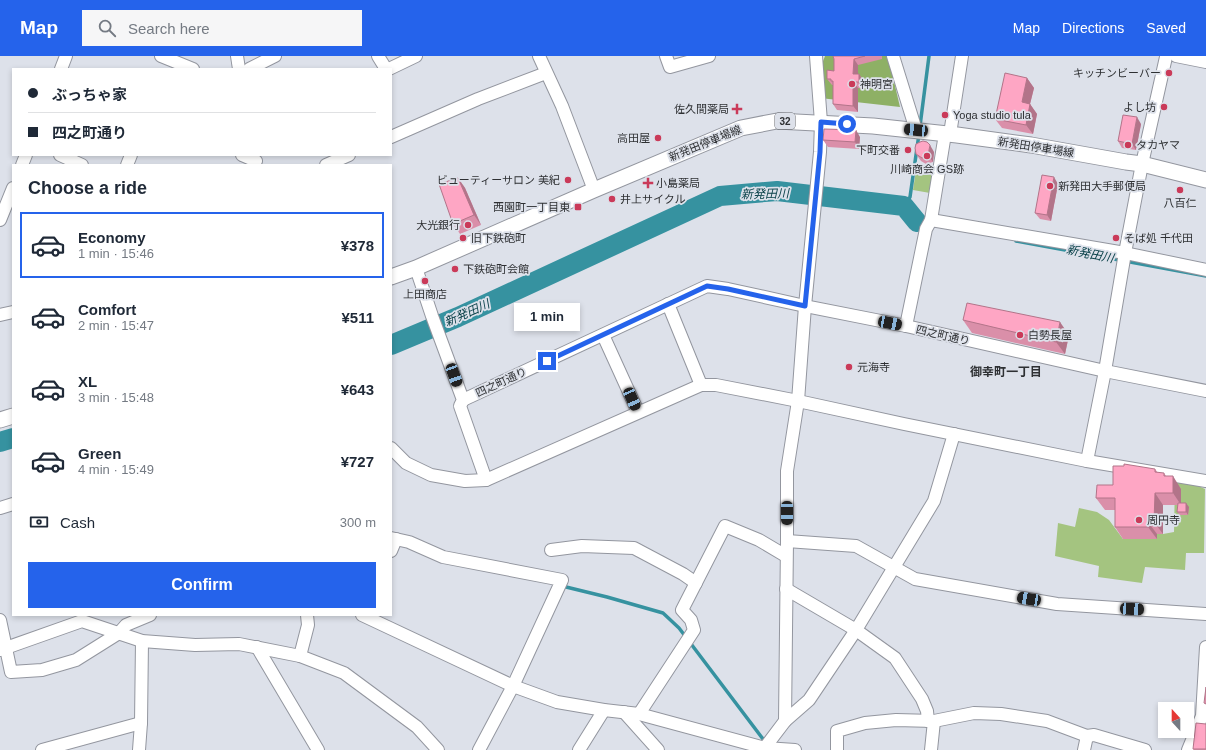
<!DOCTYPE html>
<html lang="en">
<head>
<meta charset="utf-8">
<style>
	:root { --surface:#fff; --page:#f6f6f7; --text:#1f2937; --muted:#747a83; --line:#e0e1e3; --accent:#2563eb }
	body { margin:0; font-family:Helvetica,"Noto Sans JP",sans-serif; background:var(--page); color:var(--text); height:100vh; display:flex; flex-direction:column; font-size:15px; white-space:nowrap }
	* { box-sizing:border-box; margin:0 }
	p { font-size:13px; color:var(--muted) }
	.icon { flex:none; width:22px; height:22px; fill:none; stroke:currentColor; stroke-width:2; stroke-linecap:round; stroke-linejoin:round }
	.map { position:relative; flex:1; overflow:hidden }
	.drawer { position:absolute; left:12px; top:108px; width:380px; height:452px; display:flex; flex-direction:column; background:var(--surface); border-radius:0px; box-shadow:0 2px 6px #0003 }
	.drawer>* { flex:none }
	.top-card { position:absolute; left:12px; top:12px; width:380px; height:88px; border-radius:0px; box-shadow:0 2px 6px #0003; display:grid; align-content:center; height:88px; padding:0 16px; background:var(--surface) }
	.needle { width:26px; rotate:339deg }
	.buttons { position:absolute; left:1158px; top:646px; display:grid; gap:8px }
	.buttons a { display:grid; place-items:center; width:36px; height:36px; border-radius:0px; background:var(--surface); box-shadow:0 2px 6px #0003; font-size:20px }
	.end { position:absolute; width:18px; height:18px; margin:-9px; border:5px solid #2563eb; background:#fff; box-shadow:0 0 0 2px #fff }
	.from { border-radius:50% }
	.bubble { position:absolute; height:28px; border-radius:0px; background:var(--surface); box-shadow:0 2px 6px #0003; font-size:13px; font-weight:800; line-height:28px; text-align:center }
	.car { position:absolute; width:12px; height:24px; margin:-12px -6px; border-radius:5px; box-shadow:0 0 3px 1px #0007; background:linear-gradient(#222 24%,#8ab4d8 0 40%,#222 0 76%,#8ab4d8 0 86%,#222 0) }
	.top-card b { display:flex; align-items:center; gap:14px; height:38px; font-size:15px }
	.top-card b+b { border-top:1px solid var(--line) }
	.top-card i { width:10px; height:10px; background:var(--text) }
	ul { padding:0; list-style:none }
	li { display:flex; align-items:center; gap:12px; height:66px; margin:0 8px 6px; padding:0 8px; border:2px solid transparent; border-radius:0px }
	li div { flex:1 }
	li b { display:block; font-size:15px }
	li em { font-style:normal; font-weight:800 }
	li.current { border-color:var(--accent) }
	li>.icon { width:36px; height:36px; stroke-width:1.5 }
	h2 { padding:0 16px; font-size:18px; line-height:48px }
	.pay { display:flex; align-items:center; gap:10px; height:44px; padding:0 16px; font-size:15px }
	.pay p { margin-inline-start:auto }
	.action { display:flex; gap:8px; margin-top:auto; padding:8px 16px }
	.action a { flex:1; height:46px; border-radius:0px; background:var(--accent); color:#fff; font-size:16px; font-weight:800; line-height:46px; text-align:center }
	header { display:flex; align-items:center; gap:24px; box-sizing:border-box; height:56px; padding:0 20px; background:var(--accent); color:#fff }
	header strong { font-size:19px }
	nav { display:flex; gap:22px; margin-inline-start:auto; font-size:14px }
	.search { width:280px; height:36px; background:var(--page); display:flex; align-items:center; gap:10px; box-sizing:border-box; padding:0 14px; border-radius:0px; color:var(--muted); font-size:15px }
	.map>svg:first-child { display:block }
</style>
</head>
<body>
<header>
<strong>Map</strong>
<div class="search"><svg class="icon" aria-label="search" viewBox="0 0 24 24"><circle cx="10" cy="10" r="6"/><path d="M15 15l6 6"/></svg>Search here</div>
<nav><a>Map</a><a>Directions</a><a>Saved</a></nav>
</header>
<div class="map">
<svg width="1206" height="694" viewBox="0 0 1206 694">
	<rect width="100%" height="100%" fill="#dde1ea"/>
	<g fill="#a4c480">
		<path d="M917,108L934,111L930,137L913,134Z"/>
		<path d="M1175,424L1192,427L1205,433L1204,497H1186L1185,514L1145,511L1142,527L1098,521L1099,510L1055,500L1058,467L1075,471L1079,452L1097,456L1109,464L1123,483H1157V478H1163L1174,476Z"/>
	</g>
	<path fill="#8eb065" d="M825,0H888L900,51L820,42V13Z"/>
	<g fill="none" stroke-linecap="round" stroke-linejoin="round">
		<g stroke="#3692a0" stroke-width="3.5">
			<path d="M920,70L929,0"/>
			<path d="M904,150L910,141L919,78"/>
			<path d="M917,166L926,167"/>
			<path d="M1016,185L1206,220"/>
			<path d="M562,530L607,541L663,557L679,572L766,687"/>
		</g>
		<g stroke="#3692a0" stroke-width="20">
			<path d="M391,289L458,261L720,140L777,135L904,150L917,166"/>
			<path d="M0,386L13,382"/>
		</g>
		<defs>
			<g id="minor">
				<path d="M161,0L193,13"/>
				<path d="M237,0L239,13"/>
				<path d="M378,0L386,13"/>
				<path d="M539,0L562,50L594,134"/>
				<path d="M666,0L670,11L709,0"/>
				<path d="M893,0L916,74"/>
				<path d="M1176,0L1206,6"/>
				<path d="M61,13L66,0"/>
				<path d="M249,13L275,0"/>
				<path d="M389,13L416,0"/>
				<path d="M950,78L962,0"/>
				<path d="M391,81L478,43L546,17"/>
				<path d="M60,99L82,109"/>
				<path d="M242,99L256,105"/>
				<path d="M22,109L26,99"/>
				<path d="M127,109L131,99"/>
				<path d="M326,109L349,99"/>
				<path d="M0,164L13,132"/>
				<path d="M931,164L1125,197L1206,214"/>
				<path d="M416,212L432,260L463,344L460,350L486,424"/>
				<path d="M668,248L701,329"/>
				<path d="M0,259L13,256"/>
				<path d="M906,270L926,173L931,164L945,78"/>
				<path d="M603,279L638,356"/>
				<path d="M463,344L707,230L728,233L805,250L906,270L1105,315L1206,335"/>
				<path d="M391,392L406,407L431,419L465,425L486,424L701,329H716L798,345L904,368L1087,405L1206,425"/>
				<path d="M1087,405L1105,315L1125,197L1142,108L1166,1"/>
				<path d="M0,452L13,448"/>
				<path d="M391,482L409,486L443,501L562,524L513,630L479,694"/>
				<path d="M787,485L856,490L915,523L1057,548L1206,558"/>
				<path d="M551,494L582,490L634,492L683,518L696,527"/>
				<path d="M391,495L396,483"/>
				<path d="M786,533L856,574L895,602L922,643L927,655L928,665"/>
				<path d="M362,559L513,630L557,646L604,654L639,658L765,692L795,694"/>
				<path d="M0,564L11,616L42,614L76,604L119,577L126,569L150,559"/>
				<path d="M257,591L318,694"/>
				<path d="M0,594L82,565L142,585L195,589L239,588L300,600L308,569L307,559"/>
				<path d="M300,600L344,617L417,671L438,694"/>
				<path d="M624,656L658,694"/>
				<path d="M639,658L694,574L691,564L682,554L725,470L759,484L786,500"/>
				<path d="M785,665L809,644L856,574L934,445L954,378"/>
				<path d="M1087,680L1094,679L1145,694"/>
				<path d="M42,694L141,667"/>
				<path d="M139,694L141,667L142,585"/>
				<path d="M579,694L604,654"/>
				<path d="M763,694L785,665L787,485V415L798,345L805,250L820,96L821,66L816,0"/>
				<path d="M837,694V675L865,667L896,664L934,665L974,657L1001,658L1047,665L1087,680L1084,694"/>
				<path d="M931,694L934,665"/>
				<path d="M1188,694L1202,660L1206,591"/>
			</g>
			<g id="major">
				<path d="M391,221L416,212L594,134L741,72L777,65L873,70L957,79L1031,89L1126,106L1142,108L1206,124"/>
				<path d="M0,364L13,360"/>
			</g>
		</defs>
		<use href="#minor" stroke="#93969f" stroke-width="14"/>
		<use href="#major" stroke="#93969f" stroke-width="17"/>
		<use href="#minor" stroke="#fff" stroke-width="12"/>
		<use href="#major" stroke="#fff" stroke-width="15"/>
	</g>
	<g fill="#da8fa9">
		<path d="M833,0H882V3L858,9V18H859L863,24V33L858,32V56L837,54L833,48V29H832L827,23L834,15V3Z"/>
		<path d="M1027,22L1034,32L1030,48L1037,58L1033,78L1002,72L995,63Z"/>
		<path d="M1141,68L1136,94L1122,92L1118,85Z"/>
		<path d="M860,81L859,93L828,91L823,84Z"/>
		<path d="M934,96L933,106L926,108L921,105L916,98Z"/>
		<path d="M458,122L465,132L481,169L460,178L453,168Z"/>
		<path d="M1058,128L1051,165L1040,163L1035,157Z"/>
		<path d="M963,264L1069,279L1065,298L972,277Z"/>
		<path d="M1155,413L1158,417H1164L1166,420L1181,433V447L1189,451L1188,459H1180L1177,456L1178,449H1163V478H1157V483H1123L1115,471V454H1105L1096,442L1113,429Z"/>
		<path d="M1206,668V694H1194L1193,693Z"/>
	</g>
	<g fill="#b27489">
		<path d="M854,3L858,9V24L853,18Z"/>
		<path d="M859,18L863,24V33L859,26Z"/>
		<path d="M1027,22L1034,32L1030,48L1037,58L1033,78L1026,69L1022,46Z"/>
		<path d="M853,26L858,32V56L853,50Z"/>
		<path d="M1137,61L1141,68L1136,94L1132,88Z"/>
		<path d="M856,74L860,81L859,93L855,86Z"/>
		<path d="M930,89L934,96L933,106L928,99Z"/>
		<path d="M1054,121L1058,128L1051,165L1047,159Z"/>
		<path d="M458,122L465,132L481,169L474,159Z"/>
		<path d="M1060,266L1069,279L1065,298L1056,286Z"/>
		<path d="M1173,420L1181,433V449L1173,437Z"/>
		<path d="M1155,437L1163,449V478L1154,466Z"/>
		<path d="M1186,447L1189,451L1188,459L1186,456Z"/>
		<path d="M1148,466L1157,478V483L1148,471Z"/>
	</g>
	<g fill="#fea6c4" stroke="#b27489">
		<path d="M833,0H865L854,3L853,18H859V26H853V50L833,48V25H831V23H827V14L834,15V3Z"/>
		<path d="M1005,17L1027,22L1022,46L1030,48L1026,69L995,63Z"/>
		<path d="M1123,59L1137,61L1132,88L1118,85Z"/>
		<path d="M824,73L856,74L855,86L823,84Z"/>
		<path d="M923,85L927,86L930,89L928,99L922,102L916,98L915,92L916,88L920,86Z"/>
		<path d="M1042,119L1054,121L1047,159L1035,157Z"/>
		<path d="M458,122L474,159L453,168L439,128Z"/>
		<path d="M967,247L1060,266L1056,286L963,264Z"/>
		<path d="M1124,408L1155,413V416L1164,417V420H1173V437H1155L1154,466H1148V471H1115V442H1096L1097,429H1113V410H1124Z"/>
		<path d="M1178,447H1186V456H1177Z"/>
		<path d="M1206,631V648L1204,647Z"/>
		<path d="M1196,667L1206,668V693H1193Z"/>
	</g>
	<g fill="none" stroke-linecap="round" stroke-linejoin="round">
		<path stroke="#2563eb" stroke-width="5" d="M547,305L707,230L728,233L805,250L820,96L821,66L847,68"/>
	</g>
	<g fill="#ca3a59" stroke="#dde1ea" stroke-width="1.5">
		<circle cx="1169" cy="17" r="4"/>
		<circle cx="852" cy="28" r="4"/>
		<circle cx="1164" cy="51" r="4"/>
		<path d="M735 47h4v4h4v4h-4v4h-4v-4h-4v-4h4z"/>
		<circle cx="945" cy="59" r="4"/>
		<circle cx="658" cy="82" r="4"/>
		<circle cx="1128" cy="89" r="4"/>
		<circle cx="908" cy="94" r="4"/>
		<circle cx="927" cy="100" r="4"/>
		<circle cx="568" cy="124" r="4"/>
		<path d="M646 121h4v4h4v4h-4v4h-4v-4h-4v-4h4z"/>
		<circle cx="1050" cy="130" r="4"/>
		<circle cx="1180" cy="134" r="4"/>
		<circle cx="612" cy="143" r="4"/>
		<rect x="574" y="147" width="8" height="8" rx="2"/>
		<circle cx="468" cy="169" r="4"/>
		<circle cx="463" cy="182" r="4"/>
		<circle cx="1116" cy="182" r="4"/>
		<circle cx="455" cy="213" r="4"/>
		<circle cx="425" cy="225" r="4"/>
		<circle cx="1020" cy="279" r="4"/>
		<circle cx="849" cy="311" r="4"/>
		<circle cx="1139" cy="464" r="4"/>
	</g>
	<g text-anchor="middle" stroke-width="3.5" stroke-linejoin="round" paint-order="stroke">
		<rect fill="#dde1ea" stroke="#62656a" stroke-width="1" x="775" y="57" width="20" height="16" rx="3"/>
		<g font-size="10" font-weight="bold" fill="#2e3033">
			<text x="785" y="69">32</text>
		</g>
		<g font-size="11" fill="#2e3033" stroke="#dde1ea" text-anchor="start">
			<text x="1161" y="21" text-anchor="end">キッチンビーバー</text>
			<text x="860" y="32">神明宮</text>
			<text x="1156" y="55" text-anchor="end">よし坊</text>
			<text x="729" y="57" text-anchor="end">佐久間薬局</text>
			<text x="953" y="63">Yoga studio tula</text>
			<text x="650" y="86" text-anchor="end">高田屋</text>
			<text x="1136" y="93">タカヤマ</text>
			<text x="900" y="98" text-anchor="end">下町交番</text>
			<text x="927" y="117" text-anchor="middle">川崎商会 GS跡</text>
			<text x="560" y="128" text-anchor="end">ビューティーサロン 美紀</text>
			<text x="656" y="131">小島薬局</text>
			<text x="1058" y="134">新発田大手郵便局</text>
			<text x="620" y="147">井上サイクル</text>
			<text x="1180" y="151" text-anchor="middle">八百仁</text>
			<text x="570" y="155" text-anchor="end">西園町一丁目東</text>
			<text x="460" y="173" text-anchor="end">大光銀行</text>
			<text x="471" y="186">旧下鉄砲町</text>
			<text x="1124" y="186">そば処 千代田</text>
			<text x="463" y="217">下鉄砲町会館</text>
			<text x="425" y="242" text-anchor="middle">上田商店</text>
			<text x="1028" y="283">白勢長屋</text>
			<text x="857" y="315">元海寺</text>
			<text x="1147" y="468">周円寺</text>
		</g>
		<g font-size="11" fill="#2e3033" stroke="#dde1ea">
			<text transform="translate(705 87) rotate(-22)" y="4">新発田停車場線</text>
			<text transform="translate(1036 91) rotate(9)" y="4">新発田停車場線</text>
			<text transform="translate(943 279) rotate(13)" y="4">四之町通り</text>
			<text transform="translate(501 326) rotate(-25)" y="4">四之町通り</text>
		</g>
		<g font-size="12" font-style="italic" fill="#0b424a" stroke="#dde1ea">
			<text transform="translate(765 138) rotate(-1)" y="4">新発田川</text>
			<text transform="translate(1090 198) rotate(11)" y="4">新発田川</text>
			<text transform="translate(467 257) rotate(-24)" y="4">新発田川</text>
		</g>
		<g font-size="12" font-weight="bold" fill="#2e3033" stroke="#dde1ea">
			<text x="1006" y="320">御幸町一丁目</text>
		</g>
	</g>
</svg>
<div class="buttons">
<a><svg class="needle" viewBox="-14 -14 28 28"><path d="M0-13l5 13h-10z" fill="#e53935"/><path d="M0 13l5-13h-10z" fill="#747a83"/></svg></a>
</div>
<i class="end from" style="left:847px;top:68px"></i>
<i class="end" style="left:547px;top:305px"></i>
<div class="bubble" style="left:514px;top:247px;width:66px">1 min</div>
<i class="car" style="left:916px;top:74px;rotate:275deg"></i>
<i class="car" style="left:890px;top:267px;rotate:101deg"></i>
<i class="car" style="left:454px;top:319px;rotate:160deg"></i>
<i class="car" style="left:632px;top:343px;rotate:156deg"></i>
<i class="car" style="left:787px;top:457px;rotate:180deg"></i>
<i class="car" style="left:1029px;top:543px;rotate:280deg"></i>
<i class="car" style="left:1132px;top:553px;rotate:93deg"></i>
<div class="top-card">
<b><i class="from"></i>ぶっちゃ家</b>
<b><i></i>四之町通り</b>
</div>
<section class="drawer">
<h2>Choose a ride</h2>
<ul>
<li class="current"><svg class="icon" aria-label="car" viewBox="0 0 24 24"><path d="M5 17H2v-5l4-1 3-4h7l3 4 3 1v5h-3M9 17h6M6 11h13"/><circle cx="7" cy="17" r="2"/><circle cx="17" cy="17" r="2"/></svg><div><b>Economy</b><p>1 min · 15:46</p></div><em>¥378</em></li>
<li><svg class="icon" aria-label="car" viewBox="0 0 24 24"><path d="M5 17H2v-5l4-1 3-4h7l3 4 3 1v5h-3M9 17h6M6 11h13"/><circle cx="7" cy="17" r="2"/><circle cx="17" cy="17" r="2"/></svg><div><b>Comfort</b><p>2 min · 15:47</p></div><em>¥511</em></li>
<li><svg class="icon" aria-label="car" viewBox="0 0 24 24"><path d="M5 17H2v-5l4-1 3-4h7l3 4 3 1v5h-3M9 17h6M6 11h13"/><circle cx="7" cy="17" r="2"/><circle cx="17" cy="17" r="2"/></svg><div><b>XL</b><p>3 min · 15:48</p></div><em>¥643</em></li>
<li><svg class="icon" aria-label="car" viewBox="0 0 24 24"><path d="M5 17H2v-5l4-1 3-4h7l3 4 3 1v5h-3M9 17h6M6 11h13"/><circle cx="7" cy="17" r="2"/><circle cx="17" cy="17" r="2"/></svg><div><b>Green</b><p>4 min · 15:49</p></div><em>¥727</em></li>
</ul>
<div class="pay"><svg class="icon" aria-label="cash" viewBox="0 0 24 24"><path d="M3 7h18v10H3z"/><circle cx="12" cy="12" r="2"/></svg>Cash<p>300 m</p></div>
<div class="action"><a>Confirm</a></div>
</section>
</div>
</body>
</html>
